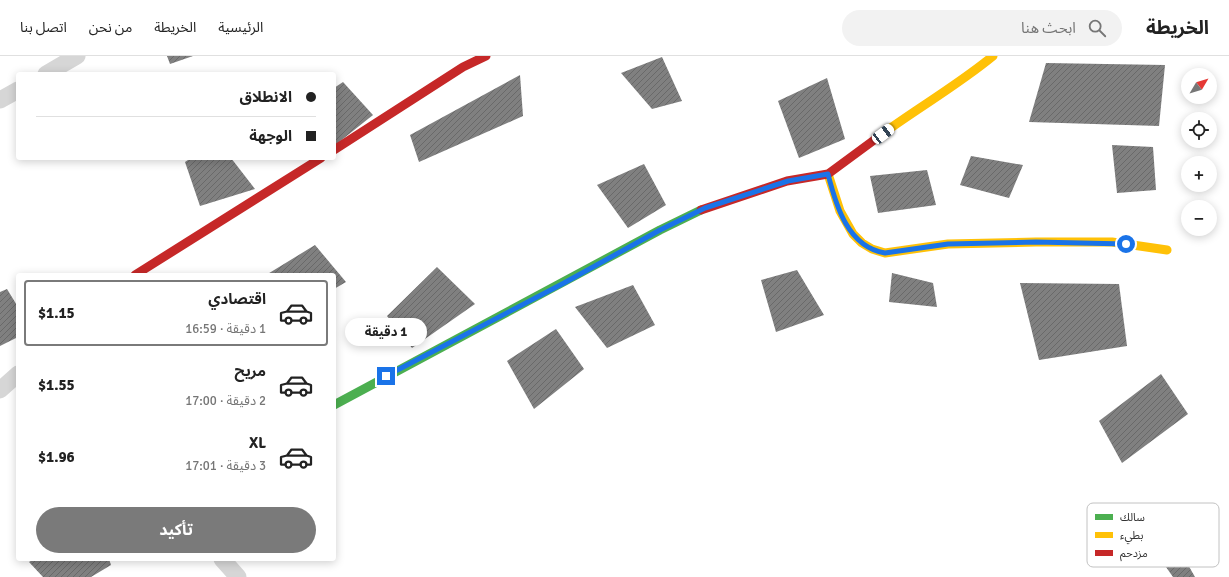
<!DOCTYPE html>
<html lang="ar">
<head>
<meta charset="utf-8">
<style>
	:root { --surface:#fff; --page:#f2f2f2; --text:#222; --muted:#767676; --line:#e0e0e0; --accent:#7a7a7a }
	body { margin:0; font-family:Signika,"Noto Sans Arabic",sans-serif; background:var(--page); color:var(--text); direction:rtl; height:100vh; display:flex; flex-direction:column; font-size:15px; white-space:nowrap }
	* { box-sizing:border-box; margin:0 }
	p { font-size:13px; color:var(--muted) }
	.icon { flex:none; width:22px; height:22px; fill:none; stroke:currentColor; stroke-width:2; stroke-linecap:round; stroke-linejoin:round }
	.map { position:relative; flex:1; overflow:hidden; direction:ltr }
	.sheet { position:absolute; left:16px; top:217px; width:320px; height:288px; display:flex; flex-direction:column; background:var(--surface); border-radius:4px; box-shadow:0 2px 10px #0003; direction:rtl }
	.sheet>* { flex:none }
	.hud { position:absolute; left:16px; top:16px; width:320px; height:88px; border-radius:4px; box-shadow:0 2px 10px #0003; direction:rtl; display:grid; align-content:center; height:88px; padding:0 20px; background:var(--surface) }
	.needle { width:26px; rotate:52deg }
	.fabs { position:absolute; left:1181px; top:12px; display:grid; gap:8px }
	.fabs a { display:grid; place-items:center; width:36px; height:36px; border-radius:50%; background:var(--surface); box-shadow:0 2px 10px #0003; font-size:20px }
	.end { position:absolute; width:18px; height:18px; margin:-9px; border:5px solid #1a73e8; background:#fff; box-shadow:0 0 0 2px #fff }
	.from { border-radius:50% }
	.bubble { position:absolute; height:28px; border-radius:14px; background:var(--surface); box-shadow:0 2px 10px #0003; font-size:13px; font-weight:700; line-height:28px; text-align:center; direction:rtl }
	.car { position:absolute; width:12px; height:24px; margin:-12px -6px; border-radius:5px; box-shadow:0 0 3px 1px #0007; background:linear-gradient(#fff 24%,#345 0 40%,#fff 0 76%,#345 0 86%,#fff 0) }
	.hud b { display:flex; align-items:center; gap:14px; height:38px; font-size:15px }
	.hud b+b { border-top:1px solid var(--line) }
	.hud i { width:10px; height:10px; background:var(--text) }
	ul { padding:7px 0 0; list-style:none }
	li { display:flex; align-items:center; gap:12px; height:66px; margin:0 8px 6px; padding:0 12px; border:2px solid transparent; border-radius:4px }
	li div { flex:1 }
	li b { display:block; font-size:15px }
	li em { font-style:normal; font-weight:700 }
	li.on { border-color:var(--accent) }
	li>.icon { width:36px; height:36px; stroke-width:1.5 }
	.action { display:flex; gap:8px; margin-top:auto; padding:8px 20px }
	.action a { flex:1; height:46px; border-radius:24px; background:var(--accent); color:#fff; font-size:16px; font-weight:700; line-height:46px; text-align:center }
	header { display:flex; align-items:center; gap:24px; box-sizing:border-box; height:56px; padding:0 20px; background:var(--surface); border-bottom:1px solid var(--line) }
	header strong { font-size:19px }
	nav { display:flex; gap:22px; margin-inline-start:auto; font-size:14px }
	.search { width:280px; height:36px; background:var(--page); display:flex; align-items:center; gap:10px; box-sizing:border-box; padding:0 14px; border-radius:22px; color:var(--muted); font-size:15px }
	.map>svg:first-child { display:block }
</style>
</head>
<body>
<header>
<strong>الخريطة</strong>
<div class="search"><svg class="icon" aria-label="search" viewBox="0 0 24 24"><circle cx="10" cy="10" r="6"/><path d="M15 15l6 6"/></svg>ابحث هنا</div>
<nav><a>الرئيسية</a><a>الخريطة</a><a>من نحن</a><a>اتصل بنا</a></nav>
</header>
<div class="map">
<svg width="1229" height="521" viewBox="0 0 1229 521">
	<defs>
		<pattern id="building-hatch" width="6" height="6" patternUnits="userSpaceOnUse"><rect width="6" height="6" fill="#808080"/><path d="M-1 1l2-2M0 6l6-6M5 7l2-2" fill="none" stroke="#696969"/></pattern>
	</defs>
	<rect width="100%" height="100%" fill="#fff"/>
	<g fill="url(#building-hatch)">
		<path d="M167,0H193L170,8Z"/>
		<path d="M662,1L682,45L652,53L621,17Z"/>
		<path d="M1046,7L1165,9L1159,70L1029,66Z"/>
		<path d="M520,19L523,60L419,106L410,79Z"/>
		<path d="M827,22L845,83L799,102L778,45Z"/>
		<path d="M343,26L373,59L334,90V32Z"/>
		<path d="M1112,89L1153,91L1156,134L1117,137Z"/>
		<path d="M971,100L1023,109L1009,142L960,129Z"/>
		<path d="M191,102H231L255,133L200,150L185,106Z"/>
		<path d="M644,108L666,149L628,172L597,129Z"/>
		<path d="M927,114L936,149L878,157L870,120Z"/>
		<path d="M315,189L346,226L334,233V219H266Z"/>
		<path d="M437,211L475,248L412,292L387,260Z"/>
		<path d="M797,214L824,259L776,276L761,224Z"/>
		<path d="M892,217L933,227L937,251L889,246Z"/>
		<path d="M1020,227L1119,228L1127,290L1039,304Z"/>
		<path d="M633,229L655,269L607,292L575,251Z"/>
		<path d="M7,233L18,251V281L0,290V236Z"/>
		<path d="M556,273L584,313L534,353L507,305Z"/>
		<path d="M1161,318L1188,358L1122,407L1099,365Z"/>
		<path d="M1183,500L1195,521H1173L1166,511Z"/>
		<path d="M34,503H109L111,509L91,521H43L29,506Z"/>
	</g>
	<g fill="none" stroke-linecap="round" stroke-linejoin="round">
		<g stroke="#d6d6d6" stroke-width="17">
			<path d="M46,18L77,0"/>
			<path d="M0,44L18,34"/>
			<path d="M0,334L18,318"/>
			<path d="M222,503L238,521"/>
		</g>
		<path stroke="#4caf50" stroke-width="9" d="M334,349L660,174L701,154"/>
		<g stroke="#ffc107" stroke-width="9">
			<path d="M885,76C921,50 959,28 993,0"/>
			<path d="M828,118L840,155L853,178L862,187L872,193L885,197L948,188L1036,186H1112L1167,194"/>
		</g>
		<g stroke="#c62828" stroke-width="9">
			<path d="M334,94L463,11L486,0"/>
			<path d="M701,154L787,125L828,118L885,76"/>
			<path d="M135,219L321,102"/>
		</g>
	</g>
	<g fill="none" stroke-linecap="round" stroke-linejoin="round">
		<path stroke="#1a73e8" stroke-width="5" d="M386,320L564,227L660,174L705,152L788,125L828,118C836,150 848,191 885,197L948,188L1036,186L1126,188"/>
	</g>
	<rect x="1087" y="447" width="132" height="64" rx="6" fill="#fff" stroke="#c2c2c2" stroke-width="1"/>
	<rect x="1095" y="458" width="18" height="6" fill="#4caf50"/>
	<rect x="1095" y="476" width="18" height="6" fill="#ffc107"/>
	<rect x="1095" y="494" width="18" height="6" fill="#c62828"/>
	<g font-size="11" fill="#323232">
		<text x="1120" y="465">سالك</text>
		<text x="1120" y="483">بطيء</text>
		<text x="1120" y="501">مزدحم</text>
	</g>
</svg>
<div class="fabs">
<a><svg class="needle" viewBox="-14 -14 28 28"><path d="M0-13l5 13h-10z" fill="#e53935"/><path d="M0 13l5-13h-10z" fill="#767676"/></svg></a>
<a><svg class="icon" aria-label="locate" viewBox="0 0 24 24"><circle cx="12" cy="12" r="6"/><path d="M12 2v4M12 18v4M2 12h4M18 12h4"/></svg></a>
<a>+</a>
<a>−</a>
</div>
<i class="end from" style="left:1126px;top:188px"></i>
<i class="end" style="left:386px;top:320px"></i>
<div class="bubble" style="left:345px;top:262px;width:82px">1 دقيقة</div>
<i class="car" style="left:883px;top:78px;rotate:53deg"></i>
<div class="hud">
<b><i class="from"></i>الانطلاق</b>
<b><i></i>الوجهة</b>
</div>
<section class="sheet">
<ul>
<li class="on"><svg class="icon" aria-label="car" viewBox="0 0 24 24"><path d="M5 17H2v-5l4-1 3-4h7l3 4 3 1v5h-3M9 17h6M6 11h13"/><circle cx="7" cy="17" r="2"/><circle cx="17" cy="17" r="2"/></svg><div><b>اقتصادي</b><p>1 دقيقة · 16:59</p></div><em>$1.15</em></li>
<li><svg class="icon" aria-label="car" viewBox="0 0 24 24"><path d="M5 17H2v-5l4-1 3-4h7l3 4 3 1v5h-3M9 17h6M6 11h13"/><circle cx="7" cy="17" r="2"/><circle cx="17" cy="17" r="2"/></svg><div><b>مريح</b><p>2 دقيقة · 17:00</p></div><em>$1.55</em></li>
<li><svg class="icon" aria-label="car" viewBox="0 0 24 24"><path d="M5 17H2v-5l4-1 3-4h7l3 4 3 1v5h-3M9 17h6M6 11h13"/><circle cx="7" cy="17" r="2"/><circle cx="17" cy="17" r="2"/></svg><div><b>XL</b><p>3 دقيقة · 17:01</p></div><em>$1.96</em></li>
</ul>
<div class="action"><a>تأكيد</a></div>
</section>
</div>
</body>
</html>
